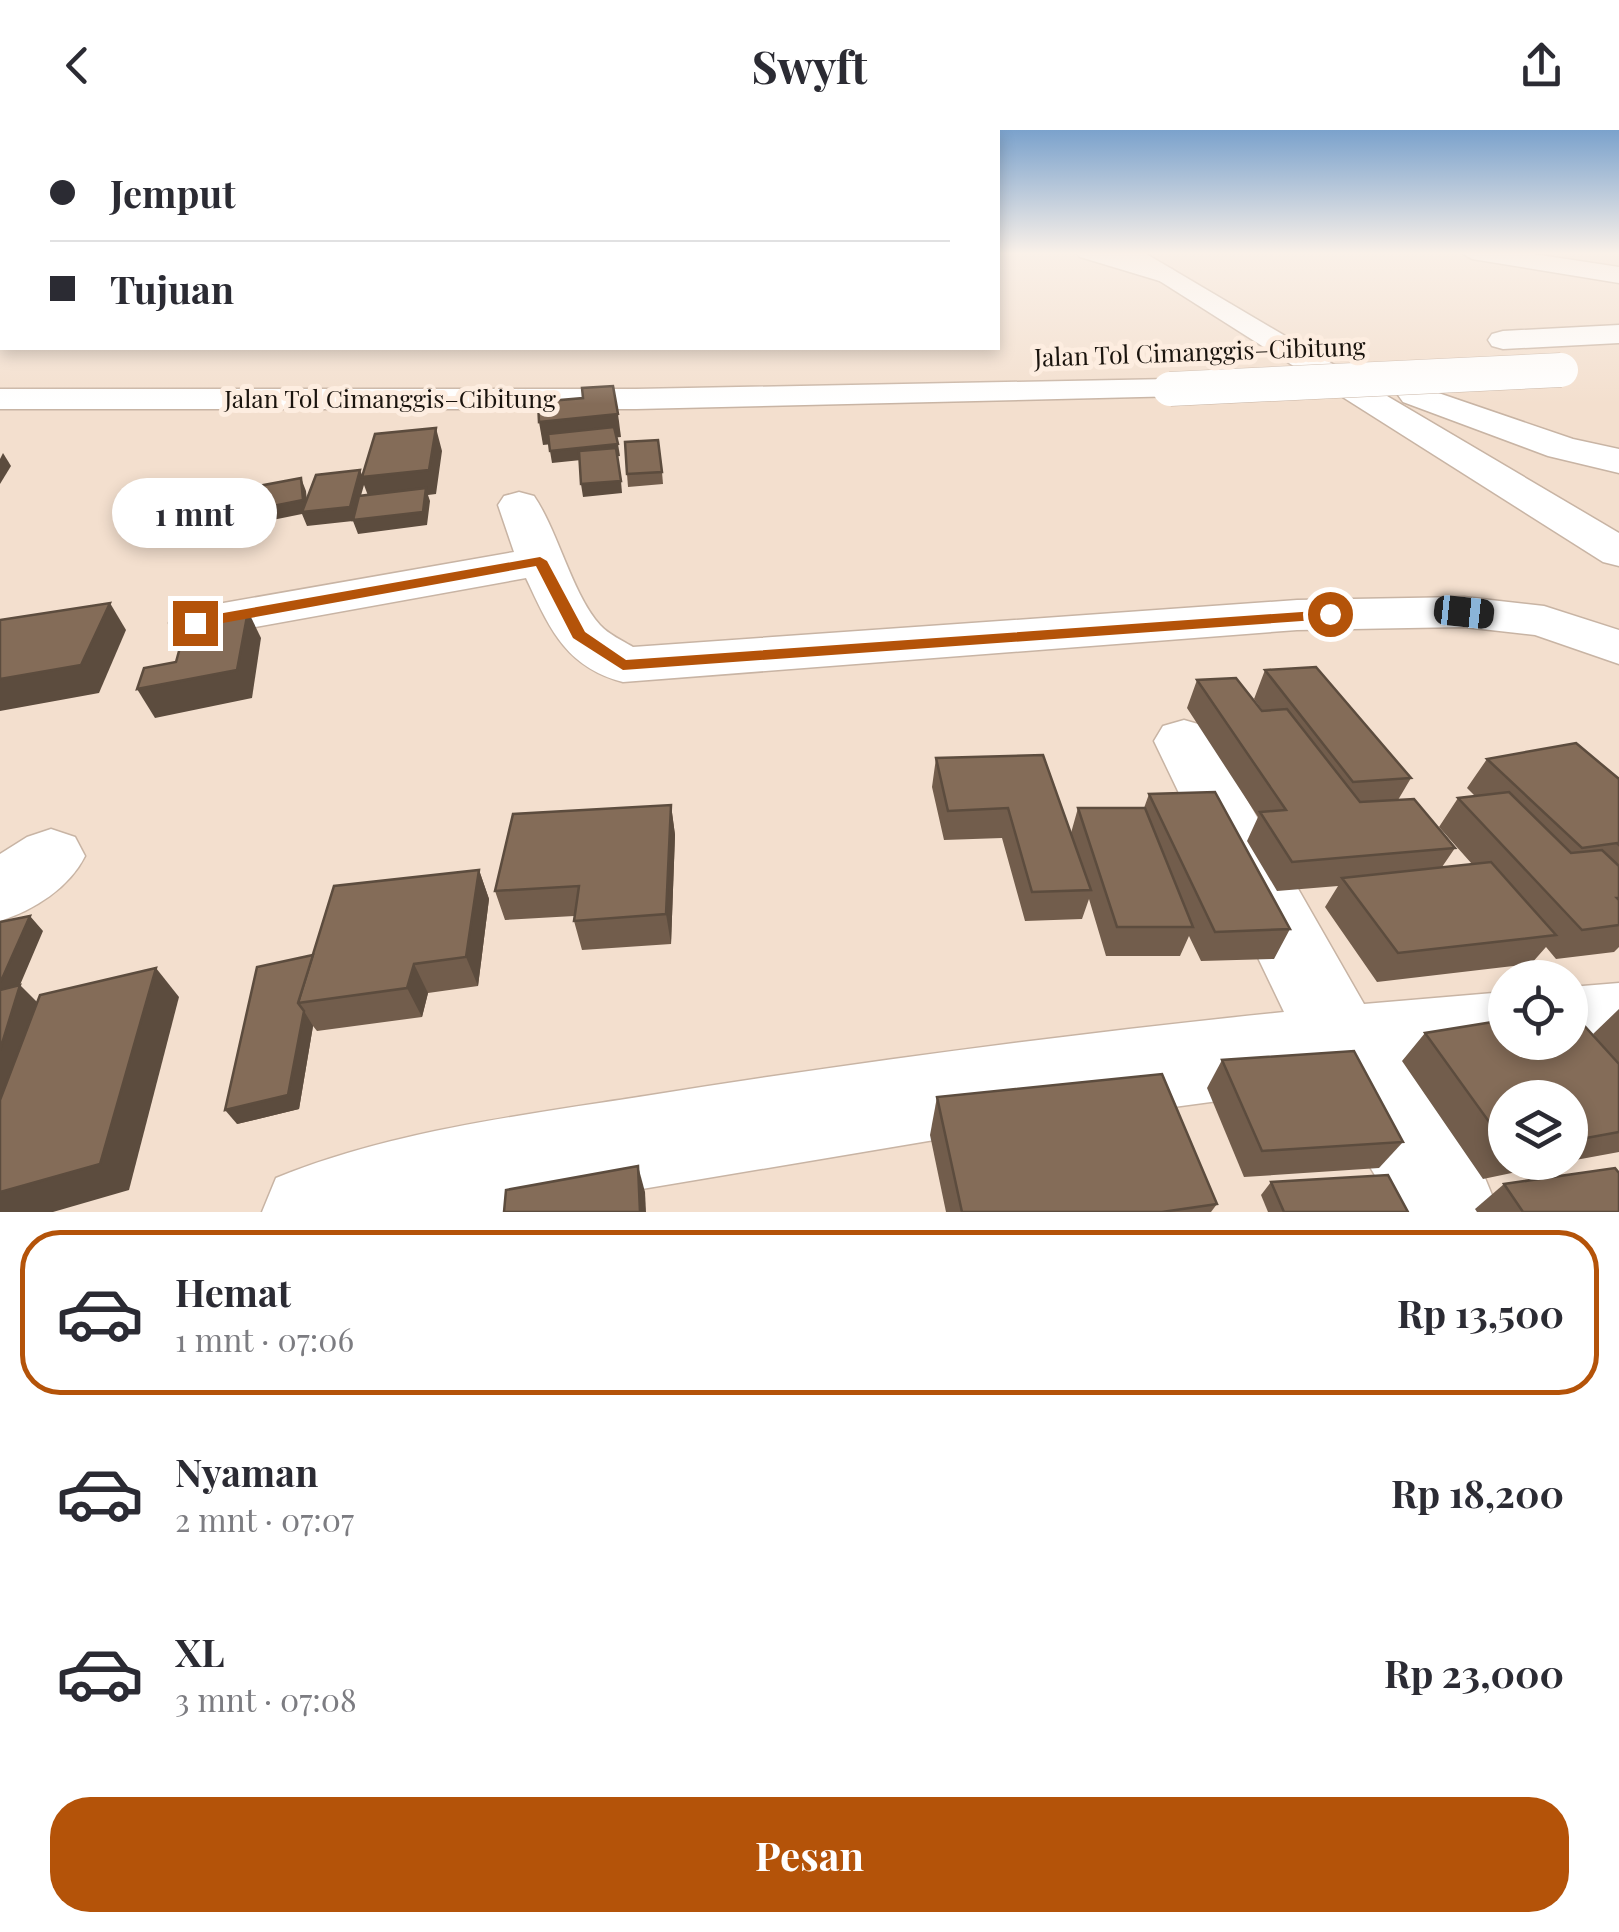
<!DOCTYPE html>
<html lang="id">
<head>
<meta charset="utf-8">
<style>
	:root { --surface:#fff; --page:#f7f7f7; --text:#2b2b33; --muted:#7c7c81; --line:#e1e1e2; --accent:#b45309 }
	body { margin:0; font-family:"Playfair Display",serif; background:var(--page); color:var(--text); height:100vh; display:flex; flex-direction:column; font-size:38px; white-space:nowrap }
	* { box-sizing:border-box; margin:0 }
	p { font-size:32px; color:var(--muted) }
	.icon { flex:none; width:55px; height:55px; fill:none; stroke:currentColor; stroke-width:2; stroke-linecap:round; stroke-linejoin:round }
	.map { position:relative; height:1082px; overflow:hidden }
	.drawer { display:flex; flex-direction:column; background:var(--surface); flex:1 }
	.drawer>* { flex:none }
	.guide { position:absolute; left:0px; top:0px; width:1000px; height:220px; box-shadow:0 5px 15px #0003; display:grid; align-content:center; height:220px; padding:0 50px; background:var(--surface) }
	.controls { position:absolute; left:1488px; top:830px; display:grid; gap:20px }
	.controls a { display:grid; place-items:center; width:100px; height:100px; border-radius:50%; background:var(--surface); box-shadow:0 5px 15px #0003; font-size:50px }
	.end { position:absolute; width:45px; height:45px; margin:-22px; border:12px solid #b45309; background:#fff; box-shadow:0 0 0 5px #fff }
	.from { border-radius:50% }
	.bubble { position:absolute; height:70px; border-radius:35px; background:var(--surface); box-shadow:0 5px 15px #0003; font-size:32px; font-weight:700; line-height:70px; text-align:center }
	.car { position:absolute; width:30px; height:60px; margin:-30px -15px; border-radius:12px; box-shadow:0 0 8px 2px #0007; background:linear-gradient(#222 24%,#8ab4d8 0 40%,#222 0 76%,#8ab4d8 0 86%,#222 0) }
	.guide b { display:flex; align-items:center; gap:35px; height:95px; font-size:38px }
	.guide b+b { border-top:2px solid var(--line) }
	.guide i { width:25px; height:25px; background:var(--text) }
	ul { padding:18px 0 0; list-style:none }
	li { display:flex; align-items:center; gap:30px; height:165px; margin:0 20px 15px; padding:0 30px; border:5px solid transparent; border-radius:40px }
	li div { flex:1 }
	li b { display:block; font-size:38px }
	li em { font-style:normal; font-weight:700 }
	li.on { border-color:var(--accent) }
	li>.icon { width:90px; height:90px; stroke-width:1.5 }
	.button { display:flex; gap:20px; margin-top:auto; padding:20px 50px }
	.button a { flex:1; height:115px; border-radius:40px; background:var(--accent); color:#fff; font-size:40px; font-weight:700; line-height:115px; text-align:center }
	header { display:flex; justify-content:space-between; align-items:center; height:130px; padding:0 50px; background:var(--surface); font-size:45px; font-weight:700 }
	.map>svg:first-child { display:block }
</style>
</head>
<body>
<header><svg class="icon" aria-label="back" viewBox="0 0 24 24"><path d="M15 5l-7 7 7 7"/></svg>Swyft<svg class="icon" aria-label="share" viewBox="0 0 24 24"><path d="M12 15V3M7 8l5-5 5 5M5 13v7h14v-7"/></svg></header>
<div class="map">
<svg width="1619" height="1082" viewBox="0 0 1619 1082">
	<rect width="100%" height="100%" fill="#f3dfce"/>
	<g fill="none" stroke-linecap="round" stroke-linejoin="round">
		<defs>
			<g id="minor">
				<path d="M1460,122H1520L1619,137V153L1472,129Z"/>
				<path d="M519,362L534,366C558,401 572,464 600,495C608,504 623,511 633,517L1297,470L1464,467L1544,476L1619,500V534L1535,505L1464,497L1297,500L623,552C565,537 549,497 526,448L195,508L177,504L169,493L177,482L195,478L514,422L498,375L504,366Z"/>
				<path d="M1184,590L1205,596L1364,874L1505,862V912H1570V857L1619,853V929L1570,933L1541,922L1539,916L1534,927L1505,938L1414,947L1485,1048L1499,1082H1397L1322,957L958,1006L505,1082H262L276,1048C391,1001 523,985 645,966C857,932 1070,904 1284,882L1154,611L1163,596Z"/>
				<path d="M51,699L75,707L85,726C69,758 34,780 0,791V724L27,707Z"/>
			</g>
			<path id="secondary" d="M1114,122H1143L1619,403V436L1603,432Z"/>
			<g id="motorway">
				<rect x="0" y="122" width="2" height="10"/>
				<path d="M1076,122H1115L1172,139L1176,144L1163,152L1080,127Z"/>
				<path d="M1619,195V213L1503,219L1492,216L1488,210L1492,204L1503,201Z"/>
				<path d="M1170,249L1182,252L1187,259L1182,266L636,279H0V259H636Z"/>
				<path d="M1415,255L1573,309L1619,319V343L1548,326L1403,272L1398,265L1403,258Z"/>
			</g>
		</defs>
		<use href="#minor" stroke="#c8b4a4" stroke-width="3"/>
		<use href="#secondary" stroke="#c8b4a4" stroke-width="3"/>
		<use href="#motorway" stroke="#c8b4a4" stroke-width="3"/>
		<use href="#minor" fill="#fff" fill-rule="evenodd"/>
		<use href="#secondary" fill="#fff" fill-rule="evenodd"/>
		<use href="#motorway" fill="#fff" fill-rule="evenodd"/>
		<defs>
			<path id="motorway-bridge" d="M1170,259L1561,240"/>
		</defs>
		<use href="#motorway-bridge" stroke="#c8b4a4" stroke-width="35" stroke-linecap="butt"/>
		<use href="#motorway-bridge" stroke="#fff" stroke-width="34"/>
	</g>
	<g fill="#725d4c">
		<path d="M662,342L663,354L628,357L627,344Z"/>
		<path d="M1265,540L1411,648L1398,670L1455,718L1442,737L1472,734L1439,697L1458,668L1475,666L1467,658L1487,629L1619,649V817L1614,822L1556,829L1546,817L1531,834L1377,852L1325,777L1338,756L1277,761L1247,711L1258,687L1187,578L1197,550L1263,581L1254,569Z"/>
		<path d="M936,628L1071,703L1078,678H1144L1149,664L1290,799L1274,829L1201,831L1189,806L1180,826H1106L1089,769L1082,789L1025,791L1002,708L944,710L932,657Z"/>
		<path d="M671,675L675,705L671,814L582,820L574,791V786L505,790L495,761Z"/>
		<path d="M479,740L489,769L478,856L428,863L422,887L317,901L313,896L299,979L237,994L313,825Z"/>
		<path d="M1619,879V1022L1570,1031V968H1505V1032H1565L1483,1049L1402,931L1425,903L1601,915L1593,904Z"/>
		<path d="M1222,930L1403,1012L1379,1038L1244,1047L1207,958Z"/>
		<path d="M937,967L1217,1074L1211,1082H946L930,1005Z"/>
		<path d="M1271,1052L1408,1082H1268L1261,1065Z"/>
		<path d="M1504,1054L1619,1082H1477L1475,1079Z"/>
	</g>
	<g fill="#5c4c3e" fill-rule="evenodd">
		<path d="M618,284L621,307L543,315L539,292Z"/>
		<path d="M436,298L442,321L436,364L428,365L430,371L427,395L358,404L353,391L307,396L302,384L233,398L227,385L301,348L306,361L308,382L360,340L363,347ZM364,355L370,371L354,390Z"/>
		<path d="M618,314L620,326L552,333L550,321Z"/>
		<path d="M3,323L11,336L0,354V329Z"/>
		<path d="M621,351L622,363L583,367L581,354Z"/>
		<path d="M110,473L126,500L99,563L0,581V549Z"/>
		<path d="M248,481L261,508L252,568L155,588L137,559Z"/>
		<path d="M671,675L675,705L671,814L666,784Z"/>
		<path d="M479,740L489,769L478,856L466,827Z"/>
		<path d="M30,786L43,801L20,855L48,883L0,1012V851Z"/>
		<path d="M414,834L428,863L422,887L407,858Z"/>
		<path d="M156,838L179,867L129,1060L53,1082H0V1062Z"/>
		<path d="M304,881L313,896L299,979L237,994L225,980Z"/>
		<path d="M638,1036L645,1062L646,1082H640Z"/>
	</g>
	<g fill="#846c58" stroke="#5c4c3e" stroke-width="2.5">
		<path d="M613,256L618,284L539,292L538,272L583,268L582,258Z"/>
		<path d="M614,297L618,314L550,321L548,304Z"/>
		<path d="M436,298L429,340L362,347L375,304Z"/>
		<path d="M658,310L662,342L627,344L625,312Z"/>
		<path d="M616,318L621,351L581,354L579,321Z"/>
		<path d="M360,340L350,377L302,382L316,345Z"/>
		<path d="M301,348L303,370L227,385V362Z"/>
		<path d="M426,358L423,382L353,390L359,366Z"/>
		<path d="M110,473L81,535L0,549V490Z"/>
		<path d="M248,481L237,540L137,559L144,538L176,532L187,492Z"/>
		<path d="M1316,537L1411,648L1353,652L1265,540Z"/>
		<path d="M1236,548L1262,581L1287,579L1360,672L1414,669L1455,718L1292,732L1260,682L1286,680L1197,550Z"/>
		<path d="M1576,613L1619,649V715L1617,713L1582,718L1487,629Z"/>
		<path d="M1043,625L1091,760L1032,762L1008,678L948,681L936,628Z"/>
		<path d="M1215,662L1290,799L1215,802L1149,664Z"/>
		<path d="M1509,662L1571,723L1602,720L1619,736V768H1617L1619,770V795L1582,800L1458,668Z"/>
		<path d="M671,675L666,784L574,791L579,756L495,761L513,684Z"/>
		<path d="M1078,678H1145L1193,797H1117Z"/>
		<path d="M1491,732L1556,805L1398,823L1342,748Z"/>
		<path d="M479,740L466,827L414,834L407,858L298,873L334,756Z"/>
		<path d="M30,786L1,851H0V792Z"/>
		<path d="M313,825L298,873L304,881L288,965L225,980L257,837Z"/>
		<path d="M156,838L100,1034L0,1062V970L40,865Z"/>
		<path d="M20,855L0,920V860Z"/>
		<path d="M1570,880L1619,934V1002L1570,1011V968H1505V1014L1425,903L1505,890V912H1570Z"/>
		<path d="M1354,921L1403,1012L1262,1021L1222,930Z"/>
		<path d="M1162,944L1217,1074L1162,1082H962L937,967Z"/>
		<path d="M638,1036L640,1082H504L506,1060Z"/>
		<path d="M1615,1038L1619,1043V1082H1523L1504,1054Z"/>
		<path d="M1388,1045L1408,1082H1284L1271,1052Z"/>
	</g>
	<linearGradient id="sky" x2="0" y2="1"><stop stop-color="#7ba2cc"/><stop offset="0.45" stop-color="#faf1e9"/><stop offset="1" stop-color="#faf1e9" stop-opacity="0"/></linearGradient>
	<rect width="1619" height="274" fill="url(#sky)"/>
	<path fill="#b45309" d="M540,427L547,431L585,502L626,530L1330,480L1337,484L1330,489L623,540L573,508L536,436L195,498L187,493L195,488Z"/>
	<g text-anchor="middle" stroke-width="10" stroke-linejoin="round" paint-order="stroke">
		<g font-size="25" fill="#1a140e" stroke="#fdede0">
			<text transform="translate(1200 222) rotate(-2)" y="9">Jalan Tol Cimanggis–Cibitung</text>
			<text x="390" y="278">Jalan Tol Cimanggis–Cibitung</text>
		</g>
	</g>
</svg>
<div class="controls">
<a><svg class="icon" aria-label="locate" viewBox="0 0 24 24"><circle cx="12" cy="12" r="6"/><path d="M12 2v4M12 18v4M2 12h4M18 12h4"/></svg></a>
<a><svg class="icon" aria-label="layers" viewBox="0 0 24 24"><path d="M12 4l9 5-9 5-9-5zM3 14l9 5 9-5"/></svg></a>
</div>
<i class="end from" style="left:1330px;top:484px"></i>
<i class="end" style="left:195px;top:493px"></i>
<div class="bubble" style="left:112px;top:348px;width:165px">1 mnt</div>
<i class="car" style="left:1464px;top:482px;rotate:96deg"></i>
<div class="guide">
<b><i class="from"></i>Jemput</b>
<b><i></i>Tujuan</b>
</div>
</div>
<section class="drawer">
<ul>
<li class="on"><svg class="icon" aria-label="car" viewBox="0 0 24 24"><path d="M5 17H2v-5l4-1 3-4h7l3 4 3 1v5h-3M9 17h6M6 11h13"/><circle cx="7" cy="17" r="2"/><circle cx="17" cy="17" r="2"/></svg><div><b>Hemat</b><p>1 mnt · 07:06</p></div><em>Rp 13,500</em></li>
<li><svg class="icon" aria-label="car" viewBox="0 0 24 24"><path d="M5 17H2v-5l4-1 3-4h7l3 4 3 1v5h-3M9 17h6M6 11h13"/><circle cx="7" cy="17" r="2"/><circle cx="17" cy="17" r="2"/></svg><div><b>Nyaman</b><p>2 mnt · 07:07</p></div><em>Rp 18,200</em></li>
<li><svg class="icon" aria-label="car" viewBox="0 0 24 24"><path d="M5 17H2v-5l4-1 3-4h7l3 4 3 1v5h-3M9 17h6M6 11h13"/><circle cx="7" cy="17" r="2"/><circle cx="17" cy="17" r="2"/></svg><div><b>XL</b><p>3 mnt · 07:08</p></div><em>Rp 23,000</em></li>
</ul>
<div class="button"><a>Pesan</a></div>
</section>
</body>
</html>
